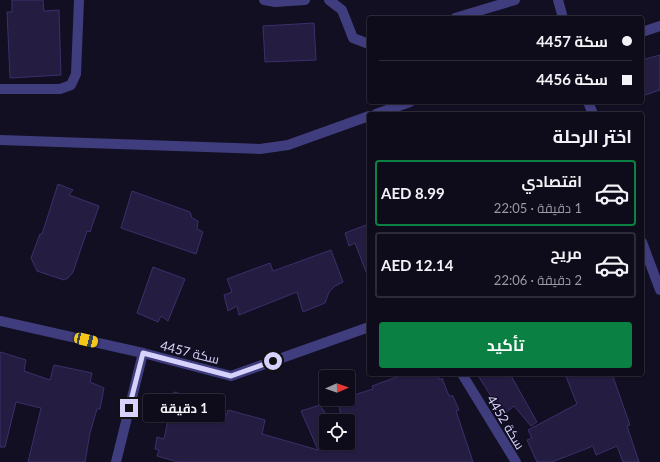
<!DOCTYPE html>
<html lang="ar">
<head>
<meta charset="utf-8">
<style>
	:root { --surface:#0e0b1a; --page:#1c1927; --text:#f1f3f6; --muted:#9b9ba2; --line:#2e2b39; --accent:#0b8043 }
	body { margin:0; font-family:Lato,Cairo,sans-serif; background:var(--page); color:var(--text); direction:rtl; height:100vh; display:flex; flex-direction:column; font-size:15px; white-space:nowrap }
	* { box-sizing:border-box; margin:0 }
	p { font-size:13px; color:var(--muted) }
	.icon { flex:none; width:22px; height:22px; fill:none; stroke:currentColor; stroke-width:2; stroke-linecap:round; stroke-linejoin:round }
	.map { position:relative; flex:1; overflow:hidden; direction:ltr }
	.sheet { position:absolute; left:367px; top:112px; width:277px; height:264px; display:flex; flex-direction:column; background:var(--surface); border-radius:4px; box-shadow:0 1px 3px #0004,0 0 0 1px var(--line); direction:rtl }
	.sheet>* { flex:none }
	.guide { position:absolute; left:367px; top:16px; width:277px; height:88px; border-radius:4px; box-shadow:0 1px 3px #0004,0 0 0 1px var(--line); direction:rtl; display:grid; align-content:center; height:88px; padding:0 12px; background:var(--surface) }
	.needle { width:26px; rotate:88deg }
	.controls { position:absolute; left:319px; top:370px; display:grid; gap:8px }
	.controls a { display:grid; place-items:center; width:36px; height:36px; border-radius:4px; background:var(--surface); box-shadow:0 1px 3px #0004,0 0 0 1px var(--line); font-size:20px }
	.end { position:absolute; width:18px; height:18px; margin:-9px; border:5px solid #d7d2fc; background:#111; box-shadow:0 0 0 2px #111 }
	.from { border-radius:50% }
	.bubble { position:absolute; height:28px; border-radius:4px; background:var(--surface); box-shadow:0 1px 3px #0004,0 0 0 1px var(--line); font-size:13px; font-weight:700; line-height:28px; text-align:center; direction:rtl }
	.car { position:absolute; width:12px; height:24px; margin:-12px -6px; border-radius:5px; box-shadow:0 0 3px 1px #0007; background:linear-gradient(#f5c518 24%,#345 0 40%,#f5c518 0 76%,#345 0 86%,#f5c518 0) }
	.guide b { display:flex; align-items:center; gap:14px; height:38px; font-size:15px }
	.guide b+b { border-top:1px solid var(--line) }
	.guide i { width:10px; height:10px; background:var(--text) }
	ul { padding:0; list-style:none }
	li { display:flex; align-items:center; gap:12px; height:66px; margin:0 8px 6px; padding:0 4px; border:2px solid var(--line); border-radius:4px }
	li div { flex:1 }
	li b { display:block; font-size:15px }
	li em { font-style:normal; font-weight:700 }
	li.current { border-color:var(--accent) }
	li>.icon { width:36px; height:36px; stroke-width:1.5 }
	h2 { padding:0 12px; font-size:18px; line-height:48px }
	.primary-button { display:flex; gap:8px; margin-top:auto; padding:8px 12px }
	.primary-button a { flex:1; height:46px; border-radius:4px; background:var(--accent); color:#fff; font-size:16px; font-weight:700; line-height:46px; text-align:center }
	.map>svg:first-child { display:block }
</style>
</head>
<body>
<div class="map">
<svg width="660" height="462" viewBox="0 0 660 462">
	<rect width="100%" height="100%" fill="#120f22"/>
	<g fill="#241c41" stroke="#3b306c">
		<path d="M12,0H43L44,11L59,10L61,75L10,78L7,12H12Z"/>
		<path d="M314,23L316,60L265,62L263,26Z"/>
		<path d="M660,55V90L642,96V60Z"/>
		<path d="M58,184L73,190L69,195L99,206L90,232L87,231L73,272L68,278L64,280L37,271L31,258L40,234H42Z"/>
		<path d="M132,191L190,212L192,218L198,221L197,229L203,232L196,254L121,228Z"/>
		<path d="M369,224V277H368L355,243L349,246L345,233Z"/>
		<path d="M331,250L343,282L335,286L329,292L325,303L303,312L297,292L239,315L237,306L228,311L224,295L232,292L227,279L270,263L273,271Z"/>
		<path d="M153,267L185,279L168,321L161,316L158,322L137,313Z"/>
		<path d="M0,352L26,360L24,371L50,380L54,365L92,373L90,382L104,388L100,409H97L90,433L85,462H28L41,408L16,402L5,447H0Z"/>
		<path d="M405,374H437L440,380L442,378L449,396H453L459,410L456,411L473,462H178L157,456L159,450L155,449L157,437L164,439L174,392L200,399L197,410L226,417L228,410L265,420L262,434L318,450L301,411L320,405L330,421H326V443H348V421H341L339,400L348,399V397L373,389L372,386Z"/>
		<path d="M477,374H510L537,422L531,426L514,406L503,415Z"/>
		<path d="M565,374H612L630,425L627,426L639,462H623L617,446L596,455L593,446L552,462H537L527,440L532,438L528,430L577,404Z"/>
	</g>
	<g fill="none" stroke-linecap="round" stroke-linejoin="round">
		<g stroke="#3f3d7e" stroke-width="10">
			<path d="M264,0L275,2L305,0"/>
			<path d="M329,0L342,10L353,38L369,44"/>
			<path d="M558,0L563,18"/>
			<path d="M455,18L515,0"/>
			<path d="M642,32L660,26"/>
			<path d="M0,89H60L71,85L76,74L79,0"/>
			<path d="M588,102L593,114"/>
			<path d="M376,114L410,102"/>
			<path d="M0,140L260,149L288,145L369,116"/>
			<path d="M642,242L660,290"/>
			<path d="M0,321L143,353L231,376L369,327"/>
			<path d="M462,374L516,462"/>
			<path d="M116,462L143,353"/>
		</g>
	</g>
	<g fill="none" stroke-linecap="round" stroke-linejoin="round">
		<path stroke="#d7d2fc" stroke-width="5" d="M129,408L143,353L231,376L273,361"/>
	</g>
	<g text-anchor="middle" stroke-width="3" stroke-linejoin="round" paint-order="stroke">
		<g font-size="13" fill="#d7d2fc" stroke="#120f22">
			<text transform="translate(190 352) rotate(14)" y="5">سكة 4457</text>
			<text transform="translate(506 422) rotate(59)" y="5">سكة 4452</text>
		</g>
	</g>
</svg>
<div class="controls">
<a><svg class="needle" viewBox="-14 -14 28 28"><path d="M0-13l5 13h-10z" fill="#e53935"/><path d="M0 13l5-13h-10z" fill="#9b9ba2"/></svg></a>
<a><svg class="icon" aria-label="locate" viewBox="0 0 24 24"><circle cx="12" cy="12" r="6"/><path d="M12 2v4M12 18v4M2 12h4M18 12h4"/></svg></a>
</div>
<i class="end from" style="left:273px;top:361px"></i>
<i class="end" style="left:129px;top:408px"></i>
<div class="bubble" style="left:143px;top:394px;width:82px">1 دقيقة</div>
<i class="car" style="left:86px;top:340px;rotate:103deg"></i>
<div class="guide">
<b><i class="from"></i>سكة 4457</b>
<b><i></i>سكة 4456</b>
</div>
<section class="sheet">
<h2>اختر الرحلة</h2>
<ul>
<li class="current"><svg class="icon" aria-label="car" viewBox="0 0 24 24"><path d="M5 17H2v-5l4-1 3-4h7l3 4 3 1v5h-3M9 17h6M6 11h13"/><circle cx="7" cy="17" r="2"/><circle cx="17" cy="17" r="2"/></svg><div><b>اقتصادي</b><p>1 دقيقة · 22:05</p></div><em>AED 8.99</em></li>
<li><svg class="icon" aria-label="car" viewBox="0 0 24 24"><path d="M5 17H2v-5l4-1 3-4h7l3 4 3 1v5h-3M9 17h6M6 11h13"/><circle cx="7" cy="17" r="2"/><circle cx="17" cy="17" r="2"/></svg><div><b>مريح</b><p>2 دقيقة · 22:06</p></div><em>AED 12.14</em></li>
</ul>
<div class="primary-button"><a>تأكيد</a></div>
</section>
</div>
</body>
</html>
